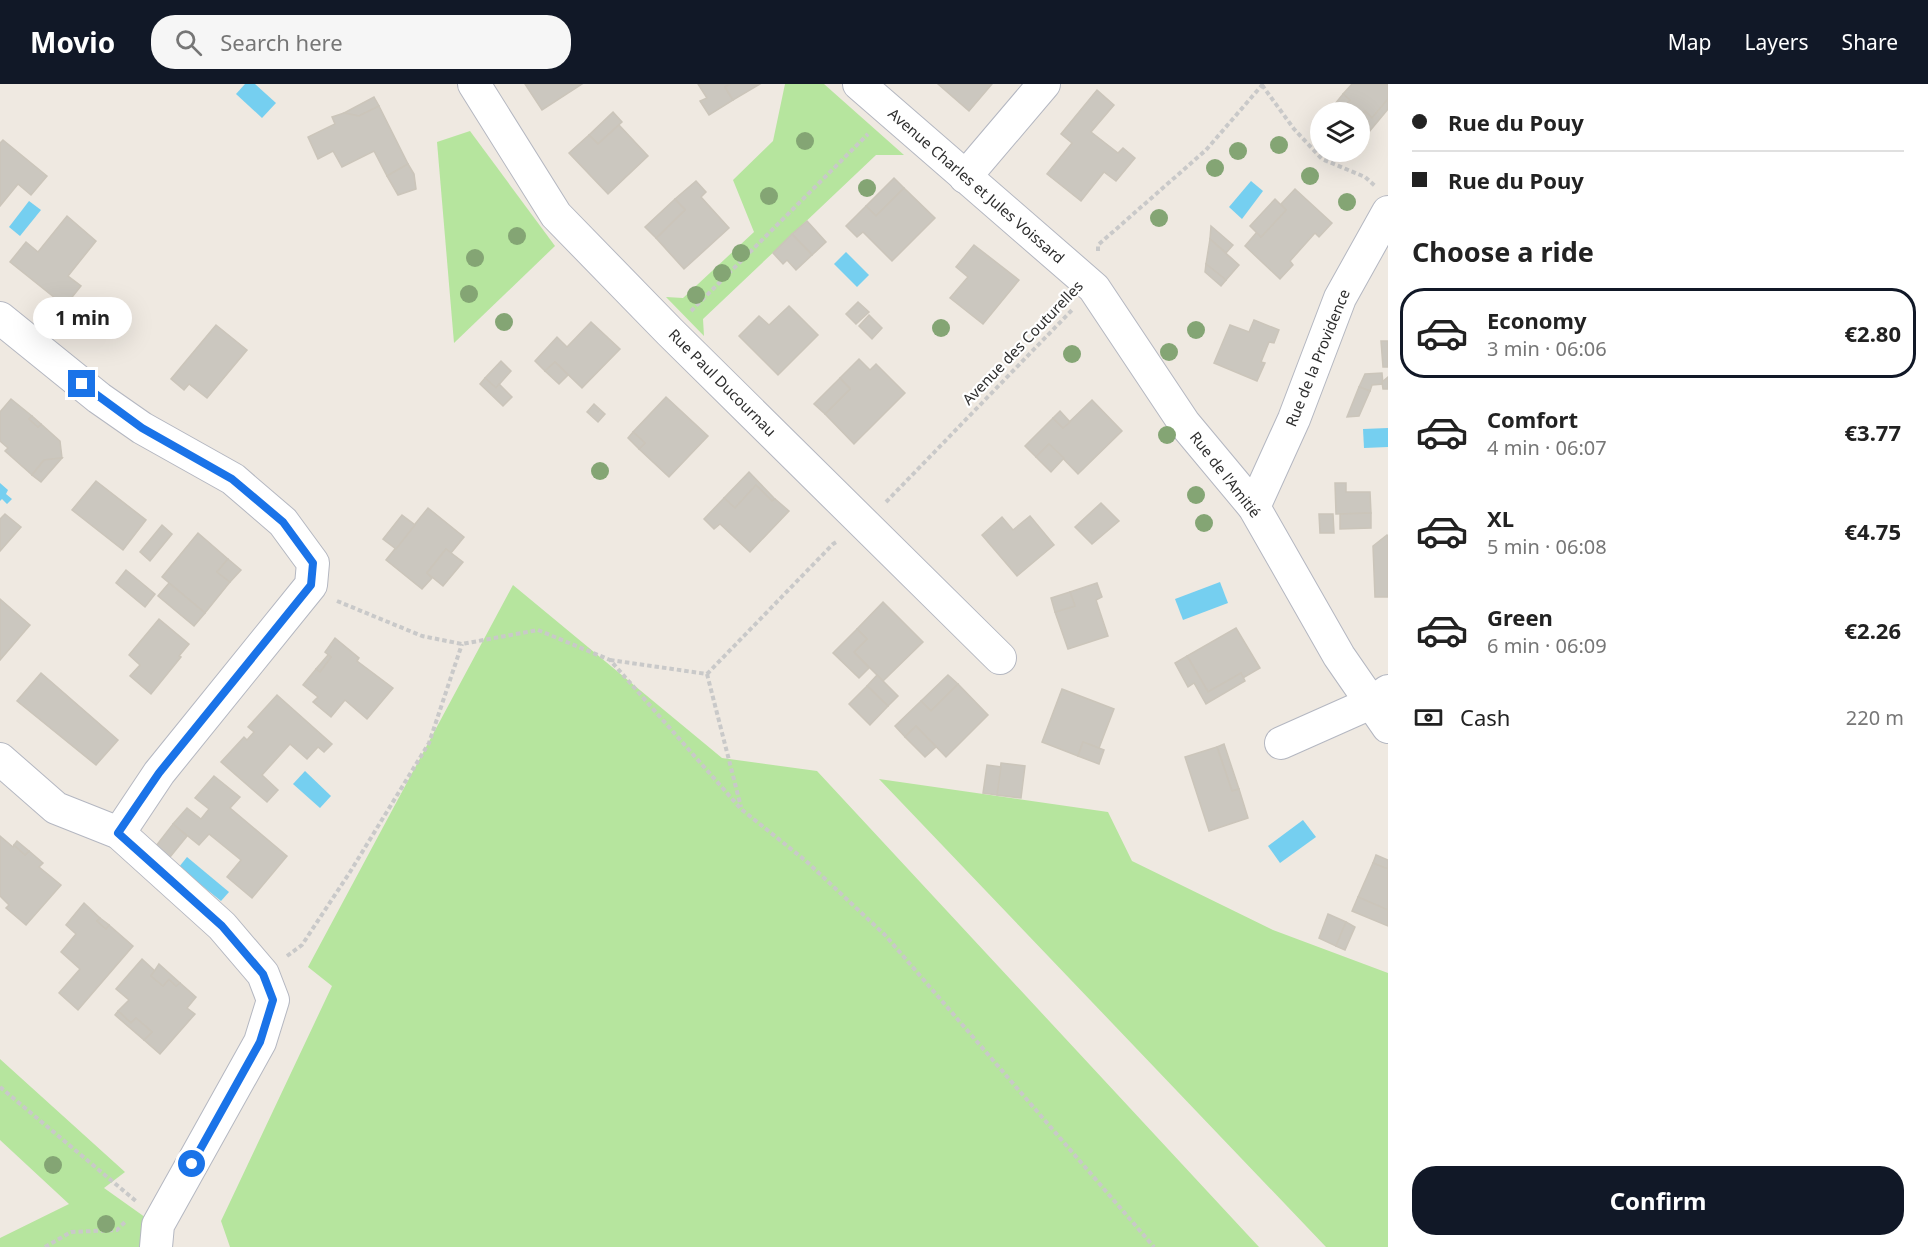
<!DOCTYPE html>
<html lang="en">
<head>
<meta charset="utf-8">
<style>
	:root { --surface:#fff; --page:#f6f6f6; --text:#222; --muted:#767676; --line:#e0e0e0; --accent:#111827 }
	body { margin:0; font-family:"Noto Sans",sans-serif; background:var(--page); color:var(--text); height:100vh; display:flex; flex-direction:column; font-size:22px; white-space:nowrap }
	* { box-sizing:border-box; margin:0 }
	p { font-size:20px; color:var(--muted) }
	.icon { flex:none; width:33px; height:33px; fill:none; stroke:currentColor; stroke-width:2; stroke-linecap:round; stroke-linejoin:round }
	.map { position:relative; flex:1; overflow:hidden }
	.drawer { display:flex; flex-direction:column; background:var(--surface); width:540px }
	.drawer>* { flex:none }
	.guide { display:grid; align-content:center; height:132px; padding:0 24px; background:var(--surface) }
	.fabs { position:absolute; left:1310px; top:18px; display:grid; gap:12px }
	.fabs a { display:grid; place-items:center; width:60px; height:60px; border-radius:50%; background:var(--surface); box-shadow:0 6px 24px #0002; font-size:30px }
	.end { position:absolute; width:27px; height:27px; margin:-14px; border:8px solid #1a73e8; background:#fff; box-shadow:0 0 0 3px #fff }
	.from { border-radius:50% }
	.bubble { position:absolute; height:42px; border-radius:21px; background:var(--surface); box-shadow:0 6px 24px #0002; font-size:20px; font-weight:700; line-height:42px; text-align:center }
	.guide b { display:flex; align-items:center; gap:21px; height:57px; font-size:22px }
	.guide b+b { border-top:2px solid var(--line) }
	.guide i { width:15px; height:15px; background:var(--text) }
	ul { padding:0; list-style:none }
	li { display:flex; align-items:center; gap:18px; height:90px; margin:0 12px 9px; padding:0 12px; border:3px solid transparent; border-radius:24px }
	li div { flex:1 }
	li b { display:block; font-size:22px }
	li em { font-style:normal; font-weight:700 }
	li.selected { border-color:var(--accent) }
	li>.icon { width:54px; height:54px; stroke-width:1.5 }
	h2 { padding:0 24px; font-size:27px; line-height:72px }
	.pay { display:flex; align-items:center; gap:15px; height:66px; padding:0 24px; font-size:22px }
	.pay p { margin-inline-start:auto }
	.action { display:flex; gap:12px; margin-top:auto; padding:12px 24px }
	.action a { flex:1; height:69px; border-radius:24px; background:var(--accent); color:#fff; font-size:24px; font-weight:700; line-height:69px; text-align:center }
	header { display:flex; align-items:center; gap:36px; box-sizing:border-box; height:84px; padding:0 30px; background:var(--accent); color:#fff }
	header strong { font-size:28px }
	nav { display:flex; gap:33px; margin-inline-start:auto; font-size:21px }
	.search { width:420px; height:54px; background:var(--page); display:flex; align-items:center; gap:15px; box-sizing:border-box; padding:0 21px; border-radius:24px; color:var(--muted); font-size:22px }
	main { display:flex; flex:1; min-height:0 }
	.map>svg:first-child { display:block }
</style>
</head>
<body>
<header>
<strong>Movio</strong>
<div class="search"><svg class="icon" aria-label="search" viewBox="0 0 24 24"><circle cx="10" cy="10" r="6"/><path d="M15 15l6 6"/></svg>Search here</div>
<nav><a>Map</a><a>Layers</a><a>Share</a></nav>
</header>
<main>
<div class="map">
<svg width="1388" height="1163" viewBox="0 0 1388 1163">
	<rect width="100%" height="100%" fill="#efe9e1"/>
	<g fill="#b6e59e">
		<path d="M785,0H824L904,71H876L703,235L704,252L666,213L683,214L754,148L733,96L773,57Z"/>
		<path d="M470,47L555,162L454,259L437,58Z"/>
		<path d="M513,501L722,674L817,687L1259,1163H230L221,1137L332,902L308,883Z"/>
		<path d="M879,695L1108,728L1132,777L1273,846L1388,889V1163H1326Z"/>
		<path d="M0,975L125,1088L104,1104L149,1136L139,1163H0V1154L69,1120L0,1056Z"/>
	</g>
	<g fill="#75cff0">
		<path d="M245,0H255L276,19L262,34L236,10Z"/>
		<path d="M1251,97L1263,107L1242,135L1229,123Z"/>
		<path d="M29,117L41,126L20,152L9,143Z"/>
		<path d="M846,168L869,191L857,203L834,180Z"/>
		<path d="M1388,344V363L1364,364L1363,345Z"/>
		<path d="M0,399L8,406L6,410L12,415L7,420L2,415L0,417Z"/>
		<path d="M1220,498L1228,519L1183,536L1175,515Z"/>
		<path d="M305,687L331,712L320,724L293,700Z"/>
		<path d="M1303,736L1316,753L1280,779L1268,762Z"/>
		<path d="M187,773L229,808L221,817L179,783Z"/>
	</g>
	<g fill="#cbc7bf" stroke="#cbc5ba" stroke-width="1.5">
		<path d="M525,0H582L542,26Z"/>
		<path d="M698,0H731L725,3L733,16L709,31L700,17L707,14Z"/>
		<path d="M731,0H760L733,16L725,3Z"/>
		<path d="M938,0H992L969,27Z"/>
		<path d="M1352,0H1388V15L1372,34L1365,27L1359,35V28H1345L1342,26L1350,16L1343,10Z"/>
		<path d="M1097,6L1114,21L1091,48L1118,69L1123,64L1135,74L1116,97L1104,88L1081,117L1047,90L1072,59L1061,50Z"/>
		<path d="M1343,10L1350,16L1342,26L1335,20Z"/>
		<path d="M374,13L379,22L359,32L344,29Z"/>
		<path d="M1388,15V25L1369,48L1359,40V35L1365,27L1372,34Z"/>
		<path d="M379,22L408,80L387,92L374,67L342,83L333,67L318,75L308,53L335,40L332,33L344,29L359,32Z"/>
		<path d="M613,28L622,38L598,60L589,51Z"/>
		<path d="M619,41L648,72L608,110L569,69L589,51L598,60Z"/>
		<path d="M3,56L47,92L31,111L18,100L0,122V59Z"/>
		<path d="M408,80L414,90L416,105L398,111L387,92Z"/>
		<path d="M894,94L904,104L876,132L866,122Z"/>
		<path d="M696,97L706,108L701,113L729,144L684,185L656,154L685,126L675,115Z"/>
		<path d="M904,104L935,134L892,177L863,148L857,153L846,142L866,122L876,132Z"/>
		<path d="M1295,105L1332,139L1319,153L1315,149L1290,177L1293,181L1280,195L1245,162L1257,148L1261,153L1286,126L1281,120Z"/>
		<path d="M675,115L685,126L656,154L645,143Z"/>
		<path d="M1275,115L1286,126L1261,153L1250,142Z"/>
		<path d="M67,132L96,157L68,192L81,202L65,222L10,178L26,158L38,168Z"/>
		<path d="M807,137L826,158L812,171L792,150Z"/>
		<path d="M1211,142L1233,161L1226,169L1210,155Z"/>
		<path d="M792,150L812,171L796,186L787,176L783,180L773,169Z"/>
		<path d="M1210,155L1239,181L1226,196L1206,180Z"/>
		<path d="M974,161L1019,196L983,240L950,214L968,193L956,183Z"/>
		<path d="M1206,180L1226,196L1221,202L1205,188Z"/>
		<path d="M858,218L869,228L856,240L846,230Z"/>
		<path d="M789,222L818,251L778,291L739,252L759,232L769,241Z"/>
		<path d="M869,231L882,244L872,255L859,242Z"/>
		<path d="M1254,236L1279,246L1274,259L1269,258L1261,278L1265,279L1257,297L1214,279L1230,241L1249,248Z"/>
		<path d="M591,238L620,265L582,304L555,278L545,287L535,277L557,253L567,263Z"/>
		<path d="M216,241L247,266L207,314L189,300L184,306L171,295Z"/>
		<path d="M1381,257H1388V283H1383Z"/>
		<path d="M859,275L870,286L876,280L905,309L854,360L825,330L850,305L840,294Z"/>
		<path d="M501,277L511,287L496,304L485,294Z"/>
		<path d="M555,278L568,291L559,300L545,287Z"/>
		<path d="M1382,289L1383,300L1372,301L1370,307L1359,303L1365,290Z"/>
		<path d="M1388,293V305H1383L1382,298Z"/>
		<path d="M485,294L496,304L499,300L512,313L503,322L480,300Z"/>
		<path d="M840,294L850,305L825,330L814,320Z"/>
		<path d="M1359,303L1370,307L1359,332L1347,333Z"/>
		<path d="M666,313L708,352L669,393L639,365L645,359L633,348Z"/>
		<path d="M11,315L32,332L29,335L38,343L41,340L60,357L62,374L44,376L32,391L5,367L8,364L0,357V328Z"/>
		<path d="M1092,316L1122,347L1078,390L1049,360L1036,373L1025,362L1053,334L1063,344Z"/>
		<path d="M594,320L605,330L598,338L587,328Z"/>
		<path d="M1060,327L1070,338L1063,344L1053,334Z"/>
		<path d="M32,332L41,340L38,343L29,335Z"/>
		<path d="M633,348L645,359L639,365L628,354Z"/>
		<path d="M1049,360L1064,374L1051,388L1036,373Z"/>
		<path d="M62,374L41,398L32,391L44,376Z"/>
		<path d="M749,388L775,415L772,417L756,401L735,424L724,414Z"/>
		<path d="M96,397L146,436L123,466L72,426Z"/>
		<path d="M1335,399H1346V408H1370L1371,429L1336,430Z"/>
		<path d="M756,401L772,417L775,415L789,427L750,468L720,440L714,445L704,435L724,414L735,424Z"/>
		<path d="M1101,419L1119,437L1092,460L1075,443Z"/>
		<path d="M428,424L464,453L451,469L446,465L427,489L432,494L422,505L386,476Z"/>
		<path d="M1371,429V444L1340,445V430Z"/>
		<path d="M5,430L21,443L0,467V435Z"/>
		<path d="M1319,430H1333L1334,449H1320Z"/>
		<path d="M402,431L415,441L396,465L383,455Z"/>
		<path d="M1030,432L1054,461L1017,492L982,451L1002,433L1013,446Z"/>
		<path d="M162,441L172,450L150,477L140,468Z"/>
		<path d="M198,449L228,475L217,488L230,498L205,529L162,493Z"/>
		<path d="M1387,451L1388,452V513H1375L1373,462Z"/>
		<path d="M446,465L463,478L443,502L427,489Z"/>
		<path d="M228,475L241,486L230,498L217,488Z"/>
		<path d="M126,486L155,510L145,523L116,499Z"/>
		<path d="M169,499L205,529L194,542L158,512Z"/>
		<path d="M1097,499L1102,513L1096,516L1108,552L1068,565L1055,528L1075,522L1070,508Z"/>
		<path d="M1070,508L1075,522L1055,528L1051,514Z"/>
		<path d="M0,515L30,541L0,576Z"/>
		<path d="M883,518L923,558L883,597L854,568L867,555L857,545Z"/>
		<path d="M159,535L189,560L179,572L181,573L151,610L130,592L140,581L129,571Z"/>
		<path d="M1236,544L1260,584L1243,594L1241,589L1208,608L1187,572Z"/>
		<path d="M857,545L867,555L854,568L869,584L859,594L833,569Z"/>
		<path d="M335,554L359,574L357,577L393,604L367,635L345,616L331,633L313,618L318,613L303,601L316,585L320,588L331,573L325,568Z"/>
		<path d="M328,571L331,573L320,588L316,585Z"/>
		<path d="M1187,572L1208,608L1241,589L1245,597L1206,620L1194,599L1188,603L1175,579Z"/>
		<path d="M41,589L118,656L96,681L17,617Z"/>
		<path d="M877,591L898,612L888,622L867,602Z"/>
		<path d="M948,591L958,600L931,627L921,617Z"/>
		<path d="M958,600L988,631L946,673L916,642L905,653L895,642L921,617L931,627Z"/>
		<path d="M867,602L888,622L870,641L849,620Z"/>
		<path d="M1062,605L1114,625L1099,664L1083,658L1078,672L1042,658Z"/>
		<path d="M277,611L332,660L324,668L318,663L307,675L290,660L262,691L278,706L267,718L221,678L244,653L247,656L254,648L248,643Z"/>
		<path d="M916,642L936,663L925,673L905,653Z"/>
		<path d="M1083,658L1104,666L1099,680L1078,672Z"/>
		<path d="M1224,660L1239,705L1232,707L1217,663Z"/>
		<path d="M1217,663L1232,707L1239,705L1248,734L1209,747L1185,673Z"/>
		<path d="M1001,679L1025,682L1021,714L997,711Z"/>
		<path d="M987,681L1001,683L997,711L983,709Z"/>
		<path d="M214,692L240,713L230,724L287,772L252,814L227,793L241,776L209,750L199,761L173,740L187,724L201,735L209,725L195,714Z"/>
		<path d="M173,740L187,752L166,778L152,767Z"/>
		<path d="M0,752L13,763L14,761L25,771L29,767L43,779L39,783L61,801L26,841L6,824L9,821L0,812Z"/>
		<path d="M17,757L29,767L25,771L14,761Z"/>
		<path d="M1376,771L1388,776V785L1373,779Z"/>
		<path d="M1373,779L1388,785V826L1358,813Z"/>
		<path d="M1358,813L1388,826V842L1352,827Z"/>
		<path d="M84,819L100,834L97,837L106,845L109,841L133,862L78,926L59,909L80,885L61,868L76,850L66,841Z"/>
		<path d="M1328,830L1346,838L1336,862L1319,854Z"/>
		<path d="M100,834L109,841L106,845L97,837Z"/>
		<path d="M1346,838L1355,843L1345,866L1336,862Z"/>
		<path d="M142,875L155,887L151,892L163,902L169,895L176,902L180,899L196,913L187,924L195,930L160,970L144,956L152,948L136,934L131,939L118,927L129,916L116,905Z"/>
		<path d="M159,880L180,899L176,902L169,895L163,902L151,892Z"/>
		<path d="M118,927L131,939L136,934L152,948L144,956L115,931Z"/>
	</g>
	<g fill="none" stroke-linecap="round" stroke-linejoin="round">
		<defs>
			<g id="street">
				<path d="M474,0L556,131L670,248L1000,574"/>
				<path d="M859,0L1094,204L1184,339L1254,423L1339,572L1388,643"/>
				<path d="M965,93L1044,0"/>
				<path d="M0,234L99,314L142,344L233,395L283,438L313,479L311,501L159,689L119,749"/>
				<path d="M1254,423L1294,335L1340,214L1388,128"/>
				<path d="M1281,659L1371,619L1388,607"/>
				<path d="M0,675L56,724L119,749L222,842L263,890L273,916L260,958L158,1141L156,1163"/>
			</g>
		</defs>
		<use href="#street" stroke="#b4b7c1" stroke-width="34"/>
		<g stroke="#c9c9c9" stroke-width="4" stroke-dasharray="4.5 3" stroke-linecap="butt">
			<path d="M1262,1L1294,45L1322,75L1365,93L1375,102"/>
			<path d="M1098,167V161L1206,66L1263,0"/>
			<path d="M691,227L868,50"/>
			<path d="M886,418L1073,225"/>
			<path d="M337,517L422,552L462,560L538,546L610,576L741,725L806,777L885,851L1154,1163"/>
			<path d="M610,576L707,590"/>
			<path d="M707,590L833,460L838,457"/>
			<path d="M707,590L741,723"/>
			<path d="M287,872L302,861L350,788L429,659L462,560"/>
			<path d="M0,1003L137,1118"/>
			<path d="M45,1163L71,1148L117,1146L126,1137"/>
		</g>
		<use href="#street" stroke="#fff" stroke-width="32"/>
	</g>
	<g fill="#84a574">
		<circle cx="805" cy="57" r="9"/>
		<circle cx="1279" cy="61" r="9"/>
		<circle cx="1238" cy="67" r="9"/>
		<circle cx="1215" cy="84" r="9"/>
		<circle cx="1310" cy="92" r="9"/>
		<circle cx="867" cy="104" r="9"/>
		<circle cx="769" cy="112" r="9"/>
		<circle cx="1347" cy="118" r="9"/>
		<circle cx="1159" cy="134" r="9"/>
		<circle cx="517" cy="152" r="9"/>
		<circle cx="741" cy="169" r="9"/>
		<circle cx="475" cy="174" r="9"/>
		<circle cx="722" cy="189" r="9"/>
		<circle cx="469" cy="210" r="9"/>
		<circle cx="696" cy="211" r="9"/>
		<circle cx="504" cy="238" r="9"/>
		<circle cx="941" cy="244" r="9"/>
		<circle cx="1196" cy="246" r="9"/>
		<circle cx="1169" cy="268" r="9"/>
		<circle cx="1072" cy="270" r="9"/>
		<circle cx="1167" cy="351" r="9"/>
		<circle cx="600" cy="387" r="9"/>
		<circle cx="1196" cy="411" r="9"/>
		<circle cx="1204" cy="439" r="9"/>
		<circle cx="53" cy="1081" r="9"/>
		<circle cx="106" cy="1140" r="9"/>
	</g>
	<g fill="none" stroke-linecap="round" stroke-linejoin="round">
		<path stroke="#1a73e8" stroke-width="8" d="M82,300L142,344L232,395L283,438L313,479L311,501L159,689L118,749L222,842L263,890L273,916L260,958L192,1080"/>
	</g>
	<g text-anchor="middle" stroke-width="4.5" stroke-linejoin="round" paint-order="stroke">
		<g font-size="15" fill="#2e2e2e" stroke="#fff">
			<text transform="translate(976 102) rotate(41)" y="5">Avenue Charles et Jules Voissard</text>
			<text transform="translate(1023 259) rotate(-46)" y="5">Avenue des Couturelles</text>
			<text transform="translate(1318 274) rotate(-68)" y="5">Rue de la Providence</text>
			<text transform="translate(722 299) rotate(45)" y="5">Rue Paul Ducournau</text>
			<text transform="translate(1225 391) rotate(52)" y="5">Rue de l'Amitié</text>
		</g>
	</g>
</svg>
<div class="fabs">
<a><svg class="icon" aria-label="layers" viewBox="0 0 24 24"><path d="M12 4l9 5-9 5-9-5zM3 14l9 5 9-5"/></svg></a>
</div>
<i class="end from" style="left:192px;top:1080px"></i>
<i class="end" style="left:82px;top:300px"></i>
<div class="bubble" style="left:33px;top:213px;width:99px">1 min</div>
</div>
<section class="drawer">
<div class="guide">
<b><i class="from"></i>Rue du Pouy</b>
<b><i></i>Rue du Pouy</b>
</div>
<h2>Choose a ride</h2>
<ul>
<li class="selected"><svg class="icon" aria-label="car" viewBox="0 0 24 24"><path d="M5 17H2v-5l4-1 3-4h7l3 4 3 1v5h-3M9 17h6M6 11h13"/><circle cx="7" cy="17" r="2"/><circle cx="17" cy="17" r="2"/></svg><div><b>Economy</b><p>3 min · 06:06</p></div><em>€2.80</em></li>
<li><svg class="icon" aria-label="car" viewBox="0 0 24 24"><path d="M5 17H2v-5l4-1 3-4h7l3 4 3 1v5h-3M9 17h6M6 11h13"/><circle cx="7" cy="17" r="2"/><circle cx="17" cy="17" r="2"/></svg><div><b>Comfort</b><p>4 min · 06:07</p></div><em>€3.77</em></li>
<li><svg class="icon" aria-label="car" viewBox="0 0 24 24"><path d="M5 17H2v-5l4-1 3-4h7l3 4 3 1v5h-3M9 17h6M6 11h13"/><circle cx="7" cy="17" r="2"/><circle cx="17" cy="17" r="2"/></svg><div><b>XL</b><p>5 min · 06:08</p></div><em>€4.75</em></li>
<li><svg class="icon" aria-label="car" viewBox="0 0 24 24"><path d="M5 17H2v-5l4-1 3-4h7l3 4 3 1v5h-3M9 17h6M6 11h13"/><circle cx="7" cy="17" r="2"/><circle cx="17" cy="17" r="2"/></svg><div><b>Green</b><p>6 min · 06:09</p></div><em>€2.26</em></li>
</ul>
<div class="pay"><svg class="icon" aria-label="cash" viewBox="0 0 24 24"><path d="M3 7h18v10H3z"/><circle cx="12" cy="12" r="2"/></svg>Cash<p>220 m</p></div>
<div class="action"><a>Confirm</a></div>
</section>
</main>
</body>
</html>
